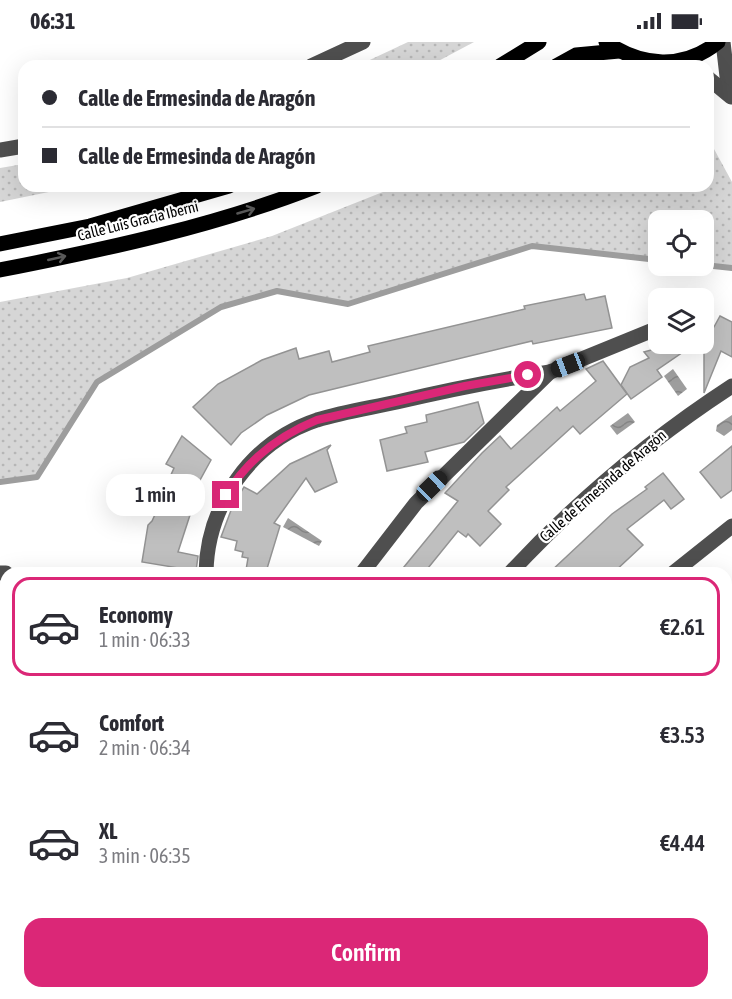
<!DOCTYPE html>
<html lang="en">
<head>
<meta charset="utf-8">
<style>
	:root { --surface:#fff; --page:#f7f7f7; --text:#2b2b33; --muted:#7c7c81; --line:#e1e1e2; --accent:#db2777 }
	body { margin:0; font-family:"Asap Condensed",sans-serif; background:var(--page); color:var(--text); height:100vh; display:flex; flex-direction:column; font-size:22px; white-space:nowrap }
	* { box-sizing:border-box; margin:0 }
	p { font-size:20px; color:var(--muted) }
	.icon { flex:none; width:33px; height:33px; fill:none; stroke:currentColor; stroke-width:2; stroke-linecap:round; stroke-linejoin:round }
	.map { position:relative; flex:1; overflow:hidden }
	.panel { position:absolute; left:0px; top:525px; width:732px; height:432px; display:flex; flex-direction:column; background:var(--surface); border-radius:18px 18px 0 0; box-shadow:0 6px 24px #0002 }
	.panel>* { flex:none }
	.hud { position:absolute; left:18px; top:18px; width:696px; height:132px; border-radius:18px; box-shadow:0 6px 24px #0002; display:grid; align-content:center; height:132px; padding:0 24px; background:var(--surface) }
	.buttons { position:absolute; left:648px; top:168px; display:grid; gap:12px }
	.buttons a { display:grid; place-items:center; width:66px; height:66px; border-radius:12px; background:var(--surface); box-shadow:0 6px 24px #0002; font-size:30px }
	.end { position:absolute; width:27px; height:27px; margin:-14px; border:8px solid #db2777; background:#fff; box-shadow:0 0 0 3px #fff }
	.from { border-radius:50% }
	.bubble { position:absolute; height:42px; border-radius:18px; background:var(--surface); box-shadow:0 6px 24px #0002; font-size:20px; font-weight:600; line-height:42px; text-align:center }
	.car { position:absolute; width:18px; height:36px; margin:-18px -9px; border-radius:8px; box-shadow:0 0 4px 2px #0007; background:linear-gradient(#222 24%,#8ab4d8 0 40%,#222 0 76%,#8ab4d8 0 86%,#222 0) }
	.hud b { display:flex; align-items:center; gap:21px; height:57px; font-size:22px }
	.hud b+b { border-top:2px solid var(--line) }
	.hud i { width:15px; height:15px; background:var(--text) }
	ul { padding:10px 0 0; list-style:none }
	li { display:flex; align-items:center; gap:18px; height:99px; margin:0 12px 9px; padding:0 12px; border:3px solid transparent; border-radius:18px }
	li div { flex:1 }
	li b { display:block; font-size:22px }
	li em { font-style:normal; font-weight:600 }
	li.active { border-color:var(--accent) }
	li>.icon { width:54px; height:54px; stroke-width:1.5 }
	.action { display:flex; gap:12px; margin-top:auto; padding:12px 24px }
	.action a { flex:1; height:69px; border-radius:18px; background:var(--accent); color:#fff; font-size:24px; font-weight:600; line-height:69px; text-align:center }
	.status { display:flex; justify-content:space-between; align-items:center; height:42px; padding:0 30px; background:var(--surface); direction:ltr }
	.status svg { height:16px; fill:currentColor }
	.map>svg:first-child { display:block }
</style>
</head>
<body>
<div class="status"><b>06:31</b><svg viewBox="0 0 49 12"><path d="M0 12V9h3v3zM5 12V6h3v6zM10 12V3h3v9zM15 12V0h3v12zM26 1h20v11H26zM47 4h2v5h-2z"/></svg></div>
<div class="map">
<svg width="732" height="957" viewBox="0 0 732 957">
	<defs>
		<pattern id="garden-dots" width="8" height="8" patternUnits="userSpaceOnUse" patternTransform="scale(1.5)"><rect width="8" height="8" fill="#d6d6d6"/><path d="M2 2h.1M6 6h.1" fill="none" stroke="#b6b6b6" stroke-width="1.8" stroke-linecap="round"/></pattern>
		<pattern id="water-waves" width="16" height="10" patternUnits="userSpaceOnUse" patternTransform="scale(1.5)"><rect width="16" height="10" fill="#9d9d9d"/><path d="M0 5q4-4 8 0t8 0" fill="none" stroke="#858585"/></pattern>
	</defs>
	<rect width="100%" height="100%" fill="#fff"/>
	<g fill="url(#garden-dots)">
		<path d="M408,0H474L429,24H357Z"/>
		<path d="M708,96L732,140V226L704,223V178H658V218L532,204L348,262L277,249L221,265L97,340L37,435L0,440V260L127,236L272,194L398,144H708Z"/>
		<path d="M24,122V144H78L0,160V126Z"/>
	</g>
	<g fill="url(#water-waves)">
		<path d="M673,327L687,347L678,354L664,334Z"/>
		<path d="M628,371L635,380L617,393L610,384Z"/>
		<path d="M732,373V388L724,394L716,389L717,383Z"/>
		<path d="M288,476L322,499L319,504L283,485Z"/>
	</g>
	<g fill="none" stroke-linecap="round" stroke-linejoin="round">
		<g stroke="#9d9d9d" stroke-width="6">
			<path d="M704,223L732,226"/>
			<path d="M0,440L37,435L97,340L221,265L277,249L348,262L532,204L658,218"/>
		</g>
	</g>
	<g fill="#bfbfbf" stroke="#939393" stroke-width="1.5">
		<path d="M584,252L586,258L605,254L612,286L533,302L532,299L309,353L267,373L241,391L231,403L193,365L218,342L262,318L296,306L299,317L329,309L332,320L370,310L368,304L525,267L524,264Z"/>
		<path d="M720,274L732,280V315L721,309L704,351V289L714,285Z"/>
		<path d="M678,302L683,310L657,328L662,335L631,357L621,343L630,325L649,316L644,310L662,305L665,309Z"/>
		<path d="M603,319L627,352L580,392L573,384L506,445L509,448L488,469L501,482L480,504L468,492L466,495L458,489L424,531H399L458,459L445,451L482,411L500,394L511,407L557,365L560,369L596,339L586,327Z"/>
		<path d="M478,360L484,381L464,400L425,410L428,420L387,429L380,398L407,391L405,385L427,380L426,373Z"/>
		<path d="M182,394L211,418L182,471L190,473L178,510L198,514L196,529L142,520L148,483L152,479L172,436L170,435L174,426L166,422Z"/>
		<path d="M331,403L327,408L337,440L315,450L306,436L274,481L280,484L266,530L246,528L248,516L242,515L243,510L235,508L237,499L221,495L233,463L244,445L257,452L290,422Z"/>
		<path d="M732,404V448L721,456L700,430Z"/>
		<path d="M663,431L684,457L671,467L664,458L627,487L643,503L613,531H549L612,472L647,447L645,445Z"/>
	</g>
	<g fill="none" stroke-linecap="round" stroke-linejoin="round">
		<g stroke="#4f4f4f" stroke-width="15">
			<path d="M723,0L729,52"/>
			<path d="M311,24L363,0"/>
			<path d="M708,36L731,55"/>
			<path d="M0,108L24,104"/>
			<path d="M550,330L658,286"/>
			<path d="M0,531H6"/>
			<path d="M206,531C207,463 251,400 317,378C343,370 370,366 397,360C448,348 498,338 550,330L416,461L362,531"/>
			<path d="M510,531C578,458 649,398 732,344"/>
			<path d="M673,531L732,484"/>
			<path d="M726,707L732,702"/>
			<path d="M0,817L6,800"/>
			<path d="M726,826L732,830"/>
			<path d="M158,957L159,951"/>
			<path d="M277,957L279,951"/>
			<path d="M395,957L397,951"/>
			<path d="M570,957L572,951"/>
			<path d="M728,957L732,949"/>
		</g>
		<g stroke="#000" stroke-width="15">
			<path d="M606,0C641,25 684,28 718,0"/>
			<path d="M500,24L539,0"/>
			<path d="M556,24L576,13L619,9"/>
			<path d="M0,202L90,184L229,144"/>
			<path d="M0,228C107,207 215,184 317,144"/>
		</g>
	</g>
	<defs><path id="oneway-shaft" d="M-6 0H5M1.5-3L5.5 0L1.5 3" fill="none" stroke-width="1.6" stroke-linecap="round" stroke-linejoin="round" transform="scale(1.5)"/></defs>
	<g stroke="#595959">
		<use href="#oneway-shaft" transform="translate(246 169) rotate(-16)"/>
		<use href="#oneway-shaft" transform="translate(57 216) rotate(-13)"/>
	</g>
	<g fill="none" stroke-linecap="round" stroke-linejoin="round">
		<path stroke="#db2777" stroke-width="8" d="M226,453C248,417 278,394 317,378L465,344L528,333"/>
	</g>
	<g text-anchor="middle" stroke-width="4.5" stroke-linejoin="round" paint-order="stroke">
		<g font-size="15" fill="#000" stroke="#fff">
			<text transform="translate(138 179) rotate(-14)" y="5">Calle Luis Gracia Iberni</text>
			<text transform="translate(603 444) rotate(-41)" y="5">Calle de Ermesinda de Aragón</text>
		</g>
	</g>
</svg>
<div class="buttons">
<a><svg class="icon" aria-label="locate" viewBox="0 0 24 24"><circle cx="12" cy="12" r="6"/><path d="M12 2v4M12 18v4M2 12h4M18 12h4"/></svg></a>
<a><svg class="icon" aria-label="layers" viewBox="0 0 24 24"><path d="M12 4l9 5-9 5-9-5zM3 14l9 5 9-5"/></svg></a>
</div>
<i class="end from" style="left:528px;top:333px"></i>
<i class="end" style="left:226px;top:453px"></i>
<div class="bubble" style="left:106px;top:432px;width:99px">1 min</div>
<i class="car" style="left:568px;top:323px;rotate:249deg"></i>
<i class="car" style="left:432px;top:444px;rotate:46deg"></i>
<div class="hud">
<b><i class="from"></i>Calle de Ermesinda de Aragón</b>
<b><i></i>Calle de Ermesinda de Aragón</b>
</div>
<section class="panel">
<ul>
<li class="active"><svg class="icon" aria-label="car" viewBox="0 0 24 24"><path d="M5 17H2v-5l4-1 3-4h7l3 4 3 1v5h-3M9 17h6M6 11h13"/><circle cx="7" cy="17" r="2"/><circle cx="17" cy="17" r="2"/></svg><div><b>Economy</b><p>1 min · 06:33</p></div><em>€2.61</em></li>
<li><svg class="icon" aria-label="car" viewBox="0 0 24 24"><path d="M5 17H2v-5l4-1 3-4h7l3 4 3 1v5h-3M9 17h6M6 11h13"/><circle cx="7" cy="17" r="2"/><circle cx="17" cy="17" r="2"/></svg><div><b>Comfort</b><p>2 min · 06:34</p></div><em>€3.53</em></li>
<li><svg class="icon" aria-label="car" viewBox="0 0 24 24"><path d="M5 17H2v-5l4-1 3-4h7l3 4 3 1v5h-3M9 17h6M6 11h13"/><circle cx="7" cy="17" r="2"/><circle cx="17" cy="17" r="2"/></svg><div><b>XL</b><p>3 min · 06:35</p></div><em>€4.44</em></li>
</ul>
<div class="action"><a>Confirm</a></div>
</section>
</div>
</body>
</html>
